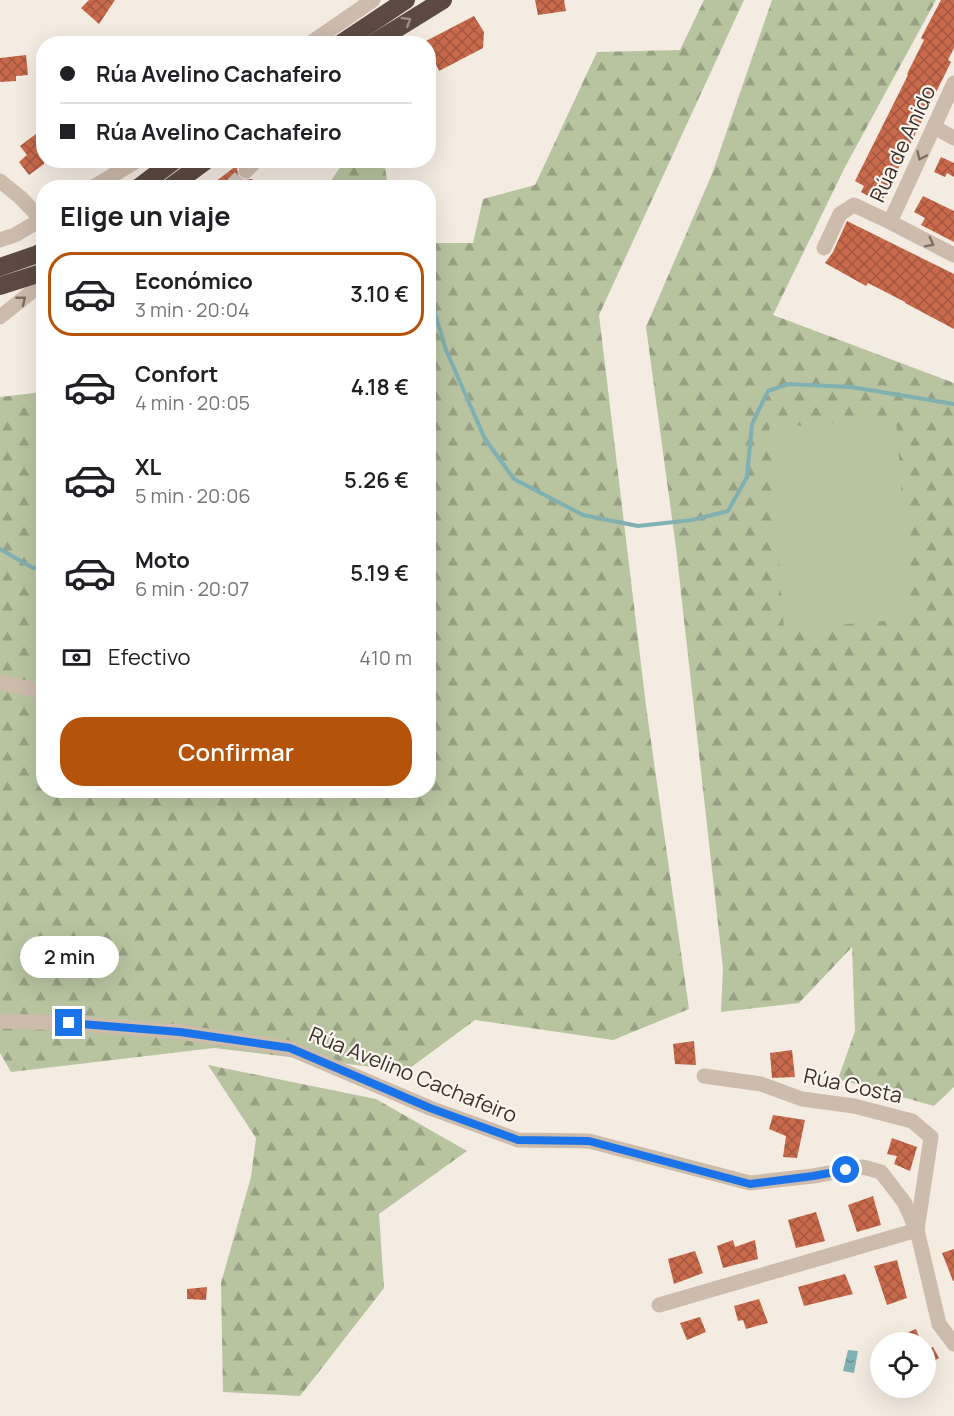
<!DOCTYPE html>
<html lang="es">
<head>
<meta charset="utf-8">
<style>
	:root { --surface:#fff; --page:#f2f2f2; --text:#202124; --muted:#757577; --line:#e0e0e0; --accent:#b45309 }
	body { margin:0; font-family:Manrope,sans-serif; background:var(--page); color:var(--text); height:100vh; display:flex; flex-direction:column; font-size:22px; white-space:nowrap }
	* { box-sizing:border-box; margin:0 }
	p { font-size:20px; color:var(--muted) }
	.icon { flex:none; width:33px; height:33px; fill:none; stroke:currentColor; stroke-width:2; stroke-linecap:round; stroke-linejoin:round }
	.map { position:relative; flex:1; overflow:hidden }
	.sheet { position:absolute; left:36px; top:180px; width:400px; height:618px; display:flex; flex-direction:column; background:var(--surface); border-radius:24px; box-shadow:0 6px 24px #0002 }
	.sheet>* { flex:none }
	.banner { position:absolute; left:36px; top:36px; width:400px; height:132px; border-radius:24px; box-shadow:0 6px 24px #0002; display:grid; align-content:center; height:132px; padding:0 24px; background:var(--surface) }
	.controls { position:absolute; left:870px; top:1332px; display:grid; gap:12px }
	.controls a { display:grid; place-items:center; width:66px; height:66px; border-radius:50%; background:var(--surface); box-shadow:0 6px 24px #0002; font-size:30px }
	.end { position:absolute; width:27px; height:27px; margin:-14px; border:8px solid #1a73e8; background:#fff; box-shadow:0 0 0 3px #fff }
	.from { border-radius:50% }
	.bubble { position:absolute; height:42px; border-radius:21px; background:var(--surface); box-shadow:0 6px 24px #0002; font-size:20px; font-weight:600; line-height:42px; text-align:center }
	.banner b { display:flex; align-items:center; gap:21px; height:57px; font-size:22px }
	.banner b+b { border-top:2px solid var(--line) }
	.banner i { width:15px; height:15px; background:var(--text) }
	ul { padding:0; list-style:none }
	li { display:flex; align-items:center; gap:18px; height:84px; margin:0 12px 9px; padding:0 12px; border:3px solid transparent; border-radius:24px }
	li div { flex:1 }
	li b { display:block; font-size:22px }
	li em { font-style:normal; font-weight:600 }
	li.active { border-color:var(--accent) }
	li>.icon { width:54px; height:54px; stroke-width:1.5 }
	h2 { padding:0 24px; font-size:27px; line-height:72px }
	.pay { display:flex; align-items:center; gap:15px; height:66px; padding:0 24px; font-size:22px }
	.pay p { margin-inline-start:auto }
	.cta { display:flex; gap:12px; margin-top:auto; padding:12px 24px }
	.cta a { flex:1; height:69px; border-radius:24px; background:var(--accent); color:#fff; font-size:24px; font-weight:600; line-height:69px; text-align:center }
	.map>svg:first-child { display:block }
</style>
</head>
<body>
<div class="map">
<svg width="954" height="1416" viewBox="0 0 954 1416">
	<defs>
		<pattern id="forest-firs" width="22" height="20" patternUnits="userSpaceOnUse" patternTransform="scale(1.5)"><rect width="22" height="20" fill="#b8c4a0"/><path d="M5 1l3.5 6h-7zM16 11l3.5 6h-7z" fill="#97a083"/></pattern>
		<pattern id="water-ripples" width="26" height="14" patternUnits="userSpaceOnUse" patternTransform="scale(1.5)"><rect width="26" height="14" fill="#7fb0b2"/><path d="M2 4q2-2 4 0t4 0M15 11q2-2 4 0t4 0" fill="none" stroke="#699091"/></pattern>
		<pattern id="building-cross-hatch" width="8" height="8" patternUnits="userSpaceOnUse" patternTransform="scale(1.5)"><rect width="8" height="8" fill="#c8694b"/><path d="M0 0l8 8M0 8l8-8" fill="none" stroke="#a4573f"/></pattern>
	</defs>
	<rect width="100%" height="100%" fill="#f4ebe1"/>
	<g fill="url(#forest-firs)">
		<path d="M704,0H744L599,315L646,706L689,1009L613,1040L475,1020L406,1071L214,1048L11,1072L0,1053V397L43,392L44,790H429V243H473L483,199L535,185L597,52L680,50Z"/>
		<path d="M772,0H936L845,167L773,315L954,383V1087L934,1106L838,1079L855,1031L852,947L799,1003L721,1012L723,968L676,548L646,327L712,174Z"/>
		<path d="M344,161H384L388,187H327Z"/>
		<path d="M208,1065L376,1099L467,1151L379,1214L384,1288L300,1396L223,1392L221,1283L251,1177L256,1138Z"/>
	</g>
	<path fill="#b8c4a0" d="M896,418L911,619L784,629L769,428Z"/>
	<path fill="url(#water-ripples)" d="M848,1350L858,1351L854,1373L843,1371Z"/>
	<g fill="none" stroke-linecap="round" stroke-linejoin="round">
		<g stroke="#7fb0b2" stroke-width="4">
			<path d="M429,294L446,350L485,439L514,479L583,515L638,526L692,520L728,511L747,477L752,424L768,391L788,384L851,387L954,404"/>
			<path d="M0,549L33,568L44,567"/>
		</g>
	</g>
	<g fill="url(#building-cross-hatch)">
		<path d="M89,0H115L99,24L81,8Z"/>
		<path d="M535,0H564L566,11L538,15Z"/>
		<path d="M941,0H954V48L948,60L951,62L881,203L861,192L864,186L855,181L908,75L907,74L924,40L921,38Z"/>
		<path d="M474,16L484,32L483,48L439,71L426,41Z"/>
		<path d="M26,55L28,75L16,76V81L0,82V58Z"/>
		<path d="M44,128V164L29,175L19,162L27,155L20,146Z"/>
		<path d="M941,157L954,163V177L947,173L945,177L934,172Z"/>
		<path d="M240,163L237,169L239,177L244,180L252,179L259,188H207Z"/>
		<path d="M923,196L954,211V242L921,225L925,218L914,212Z"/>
		<path d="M847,221L954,274V329L905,303V302L868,283L866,286L825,263L833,252Z"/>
		<path d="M694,1041L696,1065L675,1064L673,1044Z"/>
		<path d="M792,1050L795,1077L772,1078L770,1053Z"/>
		<path d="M773,1115L805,1120L797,1158L783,1157L786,1136L769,1129Z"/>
		<path d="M892,1138L917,1147L910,1171L894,1164L897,1156L887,1154Z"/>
		<path d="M873,1196L881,1225L857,1232L848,1205Z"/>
		<path d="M816,1212L825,1241L796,1248L788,1220Z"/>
		<path d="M733,1240L735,1247L755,1240L758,1259L723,1268L717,1246Z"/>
		<path d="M954,1249V1281H953L942,1253Z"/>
		<path d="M695,1251L703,1273L674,1284L668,1259Z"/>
		<path d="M897,1260L907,1298L887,1305L874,1266Z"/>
		<path d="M845,1274L853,1294L804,1306L798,1287Z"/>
		<path d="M207,1287L206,1300L187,1299V1289Z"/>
		<path d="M759,1299L768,1323L746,1329L743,1320L738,1321L734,1306Z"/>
		<path d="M700,1317L706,1332L687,1340L680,1323Z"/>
		<path d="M916,1329L921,1342H885Z"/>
		<path d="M933,1347L939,1358L926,1366V1350Z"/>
	</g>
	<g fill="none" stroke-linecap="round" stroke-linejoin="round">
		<path stroke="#cfc6bd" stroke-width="15" stroke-dasharray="15 8" stroke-linecap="butt" d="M230,188L246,171"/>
		<g stroke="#cdbbac" stroke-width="15">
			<path d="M309,44L373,0"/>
			<path d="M954,83L890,222L954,255"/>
			<path d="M934,127L954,138"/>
			<path d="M246,171L257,160"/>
			<path d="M0,181L20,197L41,219"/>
			<path d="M92,188L138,160"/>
			<path d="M0,240L15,235L44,218"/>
			<path d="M824,248L840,214L854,205L890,222"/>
			<path d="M0,317L44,282"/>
			<path d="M0,682L44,692"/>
			<path d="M0,1021L69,1023L180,1032L289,1048L430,1108L518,1140L589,1141L750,1183L813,1176L863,1167L881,1172L904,1202L917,1230L939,1324L954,1344"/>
			<path d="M659,1305L917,1230L931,1137L912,1121L854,1106L802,1099L761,1084L704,1076"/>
		</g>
		<g stroke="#5c4a42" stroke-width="18">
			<path d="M340,44L406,0"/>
			<path d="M372,44L443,0"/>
			<path d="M138,188L175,160"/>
			<path d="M169,188L207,160"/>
			<path d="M0,267L38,254L44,250"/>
			<path d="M0,286L44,272"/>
		</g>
	</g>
	<defs><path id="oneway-chevron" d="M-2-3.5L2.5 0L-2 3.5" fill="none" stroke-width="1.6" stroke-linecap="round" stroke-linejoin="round" transform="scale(1.5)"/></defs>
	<use stroke="#9c8e87" href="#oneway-chevron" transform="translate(407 21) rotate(-31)"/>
	<g stroke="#7d6f65">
		<use href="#oneway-chevron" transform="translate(921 156) rotate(115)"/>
		<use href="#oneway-chevron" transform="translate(930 243) rotate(27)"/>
		<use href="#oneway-chevron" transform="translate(22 300) rotate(-38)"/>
	</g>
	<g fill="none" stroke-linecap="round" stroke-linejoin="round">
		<path stroke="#1a73e8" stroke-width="8" d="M69,1023L180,1032L290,1048L430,1108L518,1140L589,1141L750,1184L813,1176L846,1170"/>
	</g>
	<g text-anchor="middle" stroke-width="4.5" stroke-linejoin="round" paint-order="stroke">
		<g font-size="21" fill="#3b302b" stroke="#fbf5ee">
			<text transform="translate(903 144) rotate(-65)" y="7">Rúa de Anido</text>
			<text transform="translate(413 1075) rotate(22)" y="7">Rúa Avelino Cachafeiro</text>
			<text transform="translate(853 1086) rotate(12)" y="7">Rúa Costa</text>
		</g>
	</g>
</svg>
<div class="controls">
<a><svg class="icon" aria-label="locate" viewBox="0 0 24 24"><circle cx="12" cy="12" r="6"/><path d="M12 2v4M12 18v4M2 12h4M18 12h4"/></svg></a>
</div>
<i class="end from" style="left:846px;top:1170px"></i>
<i class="end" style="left:69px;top:1023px"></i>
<div class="bubble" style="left:20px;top:936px;width:99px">2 min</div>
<div class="banner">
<b><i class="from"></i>Rúa Avelino Cachafeiro</b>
<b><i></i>Rúa Avelino Cachafeiro</b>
</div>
<section class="sheet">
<h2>Elige un viaje</h2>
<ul>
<li class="active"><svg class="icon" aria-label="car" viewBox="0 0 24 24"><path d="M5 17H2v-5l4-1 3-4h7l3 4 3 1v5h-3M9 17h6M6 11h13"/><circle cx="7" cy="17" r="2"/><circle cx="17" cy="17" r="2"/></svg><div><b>Económico</b><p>3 min · 20:04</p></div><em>3.10 €</em></li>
<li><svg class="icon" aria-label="car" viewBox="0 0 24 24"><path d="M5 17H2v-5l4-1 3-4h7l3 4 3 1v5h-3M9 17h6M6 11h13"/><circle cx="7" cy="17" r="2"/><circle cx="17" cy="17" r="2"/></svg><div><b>Confort</b><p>4 min · 20:05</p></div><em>4.18 €</em></li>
<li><svg class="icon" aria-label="car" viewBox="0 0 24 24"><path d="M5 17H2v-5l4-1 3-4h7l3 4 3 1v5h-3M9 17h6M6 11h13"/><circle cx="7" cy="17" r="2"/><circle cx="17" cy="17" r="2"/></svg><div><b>XL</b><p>5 min · 20:06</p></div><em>5.26 €</em></li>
<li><svg class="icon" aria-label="car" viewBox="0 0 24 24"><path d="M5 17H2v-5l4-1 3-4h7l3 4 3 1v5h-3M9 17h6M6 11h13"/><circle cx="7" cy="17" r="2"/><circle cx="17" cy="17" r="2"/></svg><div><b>Moto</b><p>6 min · 20:07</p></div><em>5.19 €</em></li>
</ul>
<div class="pay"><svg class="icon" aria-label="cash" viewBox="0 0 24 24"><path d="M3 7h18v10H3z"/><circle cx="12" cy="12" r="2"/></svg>Efectivo<p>410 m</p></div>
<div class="cta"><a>Confirmar</a></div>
</section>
</div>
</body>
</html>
